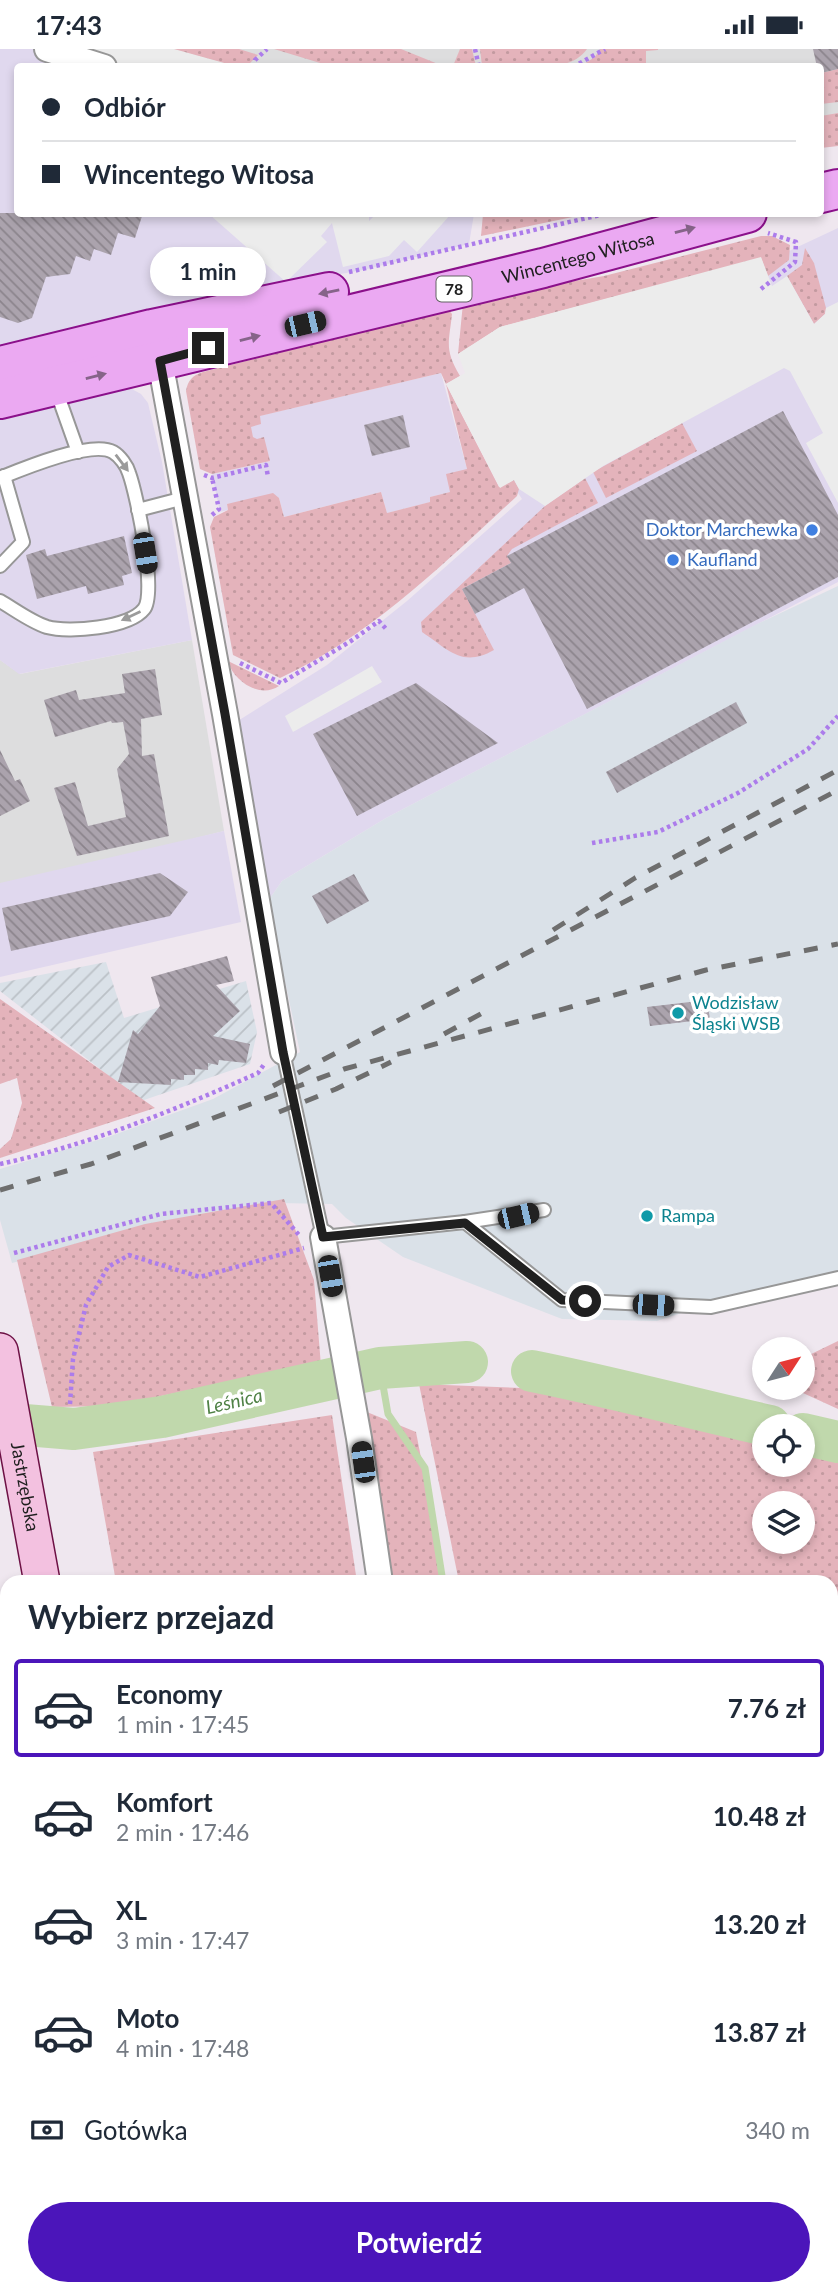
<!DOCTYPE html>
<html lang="pl">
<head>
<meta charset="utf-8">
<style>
	:root { --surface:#fff; --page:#f2f2f3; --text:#1f2937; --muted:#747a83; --line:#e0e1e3; --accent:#4b15ba }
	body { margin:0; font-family:Lato,sans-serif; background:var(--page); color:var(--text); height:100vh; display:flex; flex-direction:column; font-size:26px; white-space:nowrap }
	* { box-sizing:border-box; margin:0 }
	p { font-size:23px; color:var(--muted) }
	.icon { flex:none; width:38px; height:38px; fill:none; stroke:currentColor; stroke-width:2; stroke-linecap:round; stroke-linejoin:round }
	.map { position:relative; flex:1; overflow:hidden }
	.panel { position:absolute; left:0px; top:1526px; width:838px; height:721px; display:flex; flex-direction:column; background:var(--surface); border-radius:21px 21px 0 0; box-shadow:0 4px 10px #0003 }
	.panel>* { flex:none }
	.guide { position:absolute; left:14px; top:14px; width:810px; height:154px; border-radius:7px; box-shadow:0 4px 10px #0003; display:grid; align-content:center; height:154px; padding:0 28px; background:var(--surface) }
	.needle { width:46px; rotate:54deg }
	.tools { position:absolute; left:752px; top:1288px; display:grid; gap:14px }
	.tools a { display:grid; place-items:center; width:63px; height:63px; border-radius:50%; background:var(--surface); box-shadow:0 4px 10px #0003; font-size:35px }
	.end { position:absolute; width:32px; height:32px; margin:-16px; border:9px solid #202020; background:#fff; box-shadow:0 0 0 4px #fff }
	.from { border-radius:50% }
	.bubble { position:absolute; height:49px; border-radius:24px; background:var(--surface); box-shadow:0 4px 10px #0003; font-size:23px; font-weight:700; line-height:49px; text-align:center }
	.car { position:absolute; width:21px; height:42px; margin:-21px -10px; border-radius:9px; box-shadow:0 0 5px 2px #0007; background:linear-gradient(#222 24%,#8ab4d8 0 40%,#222 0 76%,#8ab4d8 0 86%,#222 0) }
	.guide b { display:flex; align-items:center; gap:24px; height:66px; font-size:26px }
	.guide b+b { border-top:2px solid var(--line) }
	.guide i { width:18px; height:18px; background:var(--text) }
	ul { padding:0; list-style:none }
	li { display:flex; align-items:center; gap:21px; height:98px; margin:0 14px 10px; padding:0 14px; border:4px solid transparent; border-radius:7px }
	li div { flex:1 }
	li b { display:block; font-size:26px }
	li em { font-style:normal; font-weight:700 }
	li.active { border-color:var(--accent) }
	li>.icon { width:63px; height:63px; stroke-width:1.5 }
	h2 { padding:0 28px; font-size:32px; line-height:84px }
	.pay { display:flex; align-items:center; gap:18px; height:77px; padding:0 28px; font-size:26px }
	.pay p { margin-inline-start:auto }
	.action { display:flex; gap:14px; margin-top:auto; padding:14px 28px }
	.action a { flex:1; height:80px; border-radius:42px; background:var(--accent); color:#fff; font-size:28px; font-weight:700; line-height:80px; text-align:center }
	.status { display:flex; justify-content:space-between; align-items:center; height:49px; padding:0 35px; background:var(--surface); direction:ltr }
	.status svg { height:19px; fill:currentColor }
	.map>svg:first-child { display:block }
</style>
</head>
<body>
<div class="status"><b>17:43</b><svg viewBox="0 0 49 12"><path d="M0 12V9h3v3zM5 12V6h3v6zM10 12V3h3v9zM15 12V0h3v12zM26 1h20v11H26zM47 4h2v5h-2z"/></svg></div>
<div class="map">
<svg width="838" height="2247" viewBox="0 0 838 2247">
	<defs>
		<pattern id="industrial-furrows" width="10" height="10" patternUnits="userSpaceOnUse" patternTransform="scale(1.75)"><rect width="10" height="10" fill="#dae1e8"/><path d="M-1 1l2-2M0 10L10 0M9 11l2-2" fill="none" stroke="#bbc1c7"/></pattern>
		<pattern id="grass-dots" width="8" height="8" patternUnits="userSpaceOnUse" patternTransform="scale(1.75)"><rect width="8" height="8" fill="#e4b3bb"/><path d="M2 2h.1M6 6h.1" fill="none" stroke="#c39aa0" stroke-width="1.8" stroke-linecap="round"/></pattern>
		<pattern id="wetland-marsh" width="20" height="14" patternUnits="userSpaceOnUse" patternTransform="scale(1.75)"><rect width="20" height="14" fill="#dcd9c6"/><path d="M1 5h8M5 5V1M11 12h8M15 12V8" fill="none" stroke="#bcbaaa"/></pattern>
		<pattern id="building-back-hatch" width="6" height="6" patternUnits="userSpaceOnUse" patternTransform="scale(1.75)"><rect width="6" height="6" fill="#aba3ad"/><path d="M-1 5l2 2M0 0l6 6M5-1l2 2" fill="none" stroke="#8b848c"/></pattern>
	</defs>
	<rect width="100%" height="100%" fill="#efe7ef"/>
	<g fill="#ddddde">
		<path d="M0,0H838V82L821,86V18H18Z"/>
		<path d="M192,591L224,782L0,839V611L20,625Z"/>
		<path d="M0,1789H3L7,1806V2240H63L62,2247H0Z"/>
	</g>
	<g fill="#e0d8ee">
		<path d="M0,0H53L113,17L18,18V164L474,165L469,195L363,221L279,236L0,300Z"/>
		<path d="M838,179V533L386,769L282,832L268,852L233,675L327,616L407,552L522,450L448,339L757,217Z"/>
		<path d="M441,324L467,420L450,443L430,448L431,453L387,464L381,443L284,468L279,449L227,455L228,461L220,463L212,425L270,412L256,390L253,388L250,378L259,367Z"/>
		<path d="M130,339L141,345L148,354L151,367L162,413L192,591L19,625L0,611V368L81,351L117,340Z"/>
		<path d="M224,782L241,873L0,928V834Z"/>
		<path d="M144,2240H477V2247H143Z"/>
	</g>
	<path fill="url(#industrial-furrows)" d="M106,913L124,969L246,932L257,983L250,1015L141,1052L0,942V934Z"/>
	<path fill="#dae1e8" d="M838,537V1225L712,1254L657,1272L562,1270L403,1208L346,1169L332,1155L278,1154L147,1179L12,1214L0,1171V1120L108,1088L213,1050L300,1003L268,852L282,832L386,769L755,576Z"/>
	<g fill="url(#grass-dots)" fill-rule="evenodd">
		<path d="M171,0H239L258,6L247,17H234Z"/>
		<path d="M274,0H401L443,17H330Z"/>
		<path d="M460,0H472L476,17H453Z"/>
		<path d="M480,0H587C569,27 511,18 482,17Z"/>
		<path d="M600,0H658V1L646,2V17H581L595,8Z"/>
		<path d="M838,20V53L821,55V24Z"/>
		<path d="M838,64V97L821,99V67Z"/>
		<path d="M483,165V164L587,165L481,187Z"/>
		<path d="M761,187H772L790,196L789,211L768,227L761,209L500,278L458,305L463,254L503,244L604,227Z"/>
		<path d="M805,199L814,214L826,259L825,265L814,275L787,227L802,216Z"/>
		<path d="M447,259L452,265C449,294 444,300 460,327L446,335L499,438L514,431L519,440L517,447C444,514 371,587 280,629L233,606L210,478L214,468L228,461L227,455L273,444L279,449L284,468L381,443L387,464L430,453V448L450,443L446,425L467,420L446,335L441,324L260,367L261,375L251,378L253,388L257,390L264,388L270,412L212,425L200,420L186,342C188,331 192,327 203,323L325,292Z"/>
		<path d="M682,374L697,402L606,449L593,423Z"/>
		<path d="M585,429L598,454L512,500L507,507L511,514L462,540L494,601C462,619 449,601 422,583L421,573L545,457Z"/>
		<path d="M228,612L279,637C260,650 233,632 228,612Z"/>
		<path d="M0,950L155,1059L0,1109V1100L11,1090L22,1054L17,1029L0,1035Z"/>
		<path d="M284,1150L314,1231L321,1317L257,1327L113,1357L52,1358L17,1211L145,1175Z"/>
		<path d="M838,1292V1360L792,1339H803V1309Z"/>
		<path d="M419,1335L548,1340L765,1390V1416H803V1399L838,1407V1878L831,1879V1533H459ZM765,1454H803V1493H765Z"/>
		<path d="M362,1361L416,1383L445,1533H388Z"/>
		<path d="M332,1366L357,1533H116L93,1403Z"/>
		<path d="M490,2240H609L611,2247H491Z"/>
	</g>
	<g fill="url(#wetland-marsh)">
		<path d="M831,1926L838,1942V1982L831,1988Z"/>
		<path d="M831,2141L838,2155V2247H607L604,2240H831Z"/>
	</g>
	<g fill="#ececec">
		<path d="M54,0H174L235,17H113Z"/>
		<path d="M348,164L349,168L350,165L369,164V172L376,165H451L417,203L404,191L389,207L343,218L332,174L321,187L327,193L286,233L209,165Z"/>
		<path d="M761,208L772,237L787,227L814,275L825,265L826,259L838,253V454L806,394L823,384L790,322L784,319L603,417L545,457L519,440L514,431L500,439L446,335L465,324L458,305L500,278Z"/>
		<path d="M372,617L382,633L293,683L285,667Z"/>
	</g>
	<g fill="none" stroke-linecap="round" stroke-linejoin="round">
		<g stroke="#c0d8ac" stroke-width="7">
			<path d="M380,1319L388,1365L425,1419L443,1533"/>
			<path d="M831,1931L838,1929"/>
			<path d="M620,2240L622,2247"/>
		</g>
		<g stroke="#c0d8ac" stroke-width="42">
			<path d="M532,1322C612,1338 690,1359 770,1377"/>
			<path d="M0,1374L74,1380L162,1368L380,1319L467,1313"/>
			<path d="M803,1385L838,1393"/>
		</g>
	</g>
	<g fill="url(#building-back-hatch)">
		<path d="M813,0H838V20L821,24V18H817Z"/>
		<path d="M0,164H143L135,189L118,184L111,206L94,200L90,212L76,207L70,225L46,228L32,269L18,274L0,268Z"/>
		<path d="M783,362L838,466V528L587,660L524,539L475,565L462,540L511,514L507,507Z"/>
		<path d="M403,366L410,398L372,407L364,376Z"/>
		<path d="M124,487L132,524L122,527L124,536L88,545L86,537L37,550L26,506L45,500L47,507Z"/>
		<path d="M155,620L162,666L141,670L142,707L154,705L169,787L77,807L54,739L75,733L88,777L126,768L117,720L129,705L123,673L112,674L111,672L55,688L44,651L76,641L79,651L125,644L122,625Z"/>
		<path d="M416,634L498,694L357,767L313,685Z"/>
		<path d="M736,653L747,674L617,744L606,723Z"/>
		<path d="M0,701L15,732L20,730L30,752L0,767Z"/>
		<path d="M160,824L188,843L170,867L11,902L2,859Z"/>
		<path d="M354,825L369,852L327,875L312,847Z"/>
		<path d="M227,907L234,932L216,936L240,962L213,987L250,995L246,1014L219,1011L218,1016L208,1014V1021L195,1020V1026H184V1031L171,1030V1036L118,1033L133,981L138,985L160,957L151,928Z"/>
		<path d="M707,951L710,970L650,977L647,958Z"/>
	</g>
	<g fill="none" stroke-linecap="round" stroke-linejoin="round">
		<defs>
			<g id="service">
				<path d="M56,341L78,403"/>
				<path d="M0,429C22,420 92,391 113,403C120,407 127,417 129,424C137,446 157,544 144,560C129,579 69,584 47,578C31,573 14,560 0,552"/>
				<path d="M138,461L184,449"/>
				<path d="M0,517L23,493L4,427"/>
				<path d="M283,1003L323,1188L465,1173L562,1251L711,1258L838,1229"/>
				<path d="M465,1173L544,1161"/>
				<path d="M215,2247L216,2240"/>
			</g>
			<g id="minor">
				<path d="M47,0L104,18"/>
				<path d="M160,312L225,665L283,1003"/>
				<path d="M323,1188L359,1389L380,1533"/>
				<path d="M61,2240L63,2247"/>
			</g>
			<g id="secondary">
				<path id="s1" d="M0,1302L42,1533"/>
				<path d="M831,1890L838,1889"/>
				<path d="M107,2247L108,2240"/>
			</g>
			<g id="primary">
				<path d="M821,144L838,140"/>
				<path d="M0,317L152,280L329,243"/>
				<path id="s2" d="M0,350L543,219L747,164"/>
			</g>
		</defs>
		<use href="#service" stroke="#979797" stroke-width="16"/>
		<use href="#minor" stroke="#979797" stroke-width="28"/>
		<use href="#secondary" stroke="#6d1145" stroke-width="38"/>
		<use href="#primary" stroke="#8b108b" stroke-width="42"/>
		<g stroke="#ac7ceb" stroke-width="4.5" stroke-dasharray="3.5 3.5" stroke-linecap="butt">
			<path d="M475,0L479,18"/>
			<path d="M253,18L255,11L267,0"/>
			<path d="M573,18L605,0"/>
			<path d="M349,223L609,164"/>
			<path d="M761,240L795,213L796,193L768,184"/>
			<path d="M204,426L212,429L266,416L268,428"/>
			<path d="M212,466L219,460L212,429"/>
			<path d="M240,614L281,634L351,592L379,572L387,581"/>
			<path d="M592,794L658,783L738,744L808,700L838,667"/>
			<path d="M0,1115C89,1096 175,1061 258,1024L265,1014"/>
			<path d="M14,1204L161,1165L271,1154L299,1186"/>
			<path d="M70,1355L73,1310L86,1256L108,1218L129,1206L200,1228L304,1199"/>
			<path d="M0,1914L7,1908"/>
			<path d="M484,2240V2247"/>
		</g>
		<use href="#service" stroke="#fff" stroke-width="12"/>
		<use href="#minor" stroke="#fff" stroke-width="24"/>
		<use href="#secondary" stroke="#f3c1e0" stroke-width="35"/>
		<use href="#primary" stroke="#eba9f2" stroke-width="38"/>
		<g stroke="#6e6e6e" stroke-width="5" stroke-dasharray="14 14" stroke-linecap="butt">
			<path d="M553,881L635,829L838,721"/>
			<path d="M444,985L486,962"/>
			<path d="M273,1037L838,741"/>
			<path d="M279,1063L336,1040L391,1013"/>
			<path d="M0,1141L91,1115L344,1020L706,921L838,895"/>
		</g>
	</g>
	<defs><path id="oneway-solid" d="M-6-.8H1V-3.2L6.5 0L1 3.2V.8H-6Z" transform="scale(1.75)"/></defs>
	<g fill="#866489">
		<use href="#oneway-solid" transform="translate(685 181) rotate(-15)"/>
		<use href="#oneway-solid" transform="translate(329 243) rotate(168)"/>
		<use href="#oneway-solid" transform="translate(250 289) rotate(-14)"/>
		<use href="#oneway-solid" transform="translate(96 327) rotate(-14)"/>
	</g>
	<g fill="#9b9b9b">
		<use href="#oneway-solid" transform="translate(122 414) rotate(53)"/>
		<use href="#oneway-solid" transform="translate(131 567) rotate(155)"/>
	</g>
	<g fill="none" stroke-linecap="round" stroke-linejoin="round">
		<path stroke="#202020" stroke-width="9" d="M208,299L160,312L225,665L283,1003L323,1188L465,1174L562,1251L585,1252"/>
	</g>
	<g fill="#3f7fe0" stroke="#fff" stroke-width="2.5">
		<circle cx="812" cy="481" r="7"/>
		<circle cx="673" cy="511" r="7"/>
	</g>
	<g fill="#0f9aa8" stroke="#fff" stroke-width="2.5">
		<circle cx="678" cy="964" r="7"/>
		<circle cx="647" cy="1167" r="7"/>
	</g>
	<g text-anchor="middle" stroke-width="7" stroke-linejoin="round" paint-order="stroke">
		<rect fill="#fff" stroke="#636363" stroke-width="2" x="436.5" y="227.5" width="35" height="25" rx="5"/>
		<g font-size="16" font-weight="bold" fill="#202020">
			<text x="454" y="246">78</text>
		</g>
		<g font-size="18" fill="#202020" stroke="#fff">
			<text dy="6" stroke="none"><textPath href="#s2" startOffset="595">Wincentego Witosa</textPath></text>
			<text dy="6" stroke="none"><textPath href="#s1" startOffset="138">Jastrzębska</textPath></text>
		</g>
		<g font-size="18" fill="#366cbe" stroke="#fff" text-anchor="end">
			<text x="798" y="487">Doktor Marchewka</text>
			<text x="687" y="517" text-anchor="start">Kaufland</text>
		</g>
		<g font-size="18" fill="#0d838f" stroke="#fff" text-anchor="start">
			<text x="692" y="960">Wodzisław<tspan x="692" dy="21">Śląski WSB</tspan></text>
			<text x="661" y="1173">Rampa</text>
		</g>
		<g font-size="19" font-style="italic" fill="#4f8145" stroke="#fff">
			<text transform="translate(234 1352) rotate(-13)" y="7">Leśnica</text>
		</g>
	</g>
</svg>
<div class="tools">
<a><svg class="needle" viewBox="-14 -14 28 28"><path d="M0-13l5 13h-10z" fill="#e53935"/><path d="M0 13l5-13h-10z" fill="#747a83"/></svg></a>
<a><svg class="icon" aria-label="locate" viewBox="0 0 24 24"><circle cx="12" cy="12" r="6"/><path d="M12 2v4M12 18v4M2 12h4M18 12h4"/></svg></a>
<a><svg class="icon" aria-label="layers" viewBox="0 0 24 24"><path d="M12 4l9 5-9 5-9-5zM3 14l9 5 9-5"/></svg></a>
</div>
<i class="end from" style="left:585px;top:1252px"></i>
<i class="end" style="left:208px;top:299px"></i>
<div class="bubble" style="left:150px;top:198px;width:116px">1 min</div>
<i class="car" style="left:305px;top:275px;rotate:77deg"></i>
<i class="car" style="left:145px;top:504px;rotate:171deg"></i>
<i class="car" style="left:518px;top:1167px;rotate:77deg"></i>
<i class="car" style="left:330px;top:1227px;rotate:170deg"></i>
<i class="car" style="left:653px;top:1256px;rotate:93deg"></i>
<i class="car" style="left:363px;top:1413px;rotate:352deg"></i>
<div class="guide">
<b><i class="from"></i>Odbiór</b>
<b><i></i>Wincentego Witosa</b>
</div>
<section class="panel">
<h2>Wybierz przejazd</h2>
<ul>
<li class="active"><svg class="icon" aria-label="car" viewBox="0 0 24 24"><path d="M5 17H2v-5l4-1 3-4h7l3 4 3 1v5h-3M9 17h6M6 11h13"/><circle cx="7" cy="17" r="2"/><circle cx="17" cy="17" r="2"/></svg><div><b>Economy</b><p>1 min · 17:45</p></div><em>7.76 zł</em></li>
<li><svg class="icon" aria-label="car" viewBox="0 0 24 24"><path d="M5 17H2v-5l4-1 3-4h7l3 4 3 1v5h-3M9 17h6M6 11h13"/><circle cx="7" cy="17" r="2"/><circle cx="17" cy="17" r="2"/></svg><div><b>Komfort</b><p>2 min · 17:46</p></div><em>10.48 zł</em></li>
<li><svg class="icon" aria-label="car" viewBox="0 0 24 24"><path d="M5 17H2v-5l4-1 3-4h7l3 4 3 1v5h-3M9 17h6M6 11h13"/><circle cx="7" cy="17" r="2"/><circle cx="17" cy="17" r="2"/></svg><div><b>XL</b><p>3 min · 17:47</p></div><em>13.20 zł</em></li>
<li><svg class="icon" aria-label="car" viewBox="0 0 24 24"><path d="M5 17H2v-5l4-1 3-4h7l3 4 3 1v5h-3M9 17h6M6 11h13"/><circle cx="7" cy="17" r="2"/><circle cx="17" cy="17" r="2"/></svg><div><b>Moto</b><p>4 min · 17:48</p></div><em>13.87 zł</em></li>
</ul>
<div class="pay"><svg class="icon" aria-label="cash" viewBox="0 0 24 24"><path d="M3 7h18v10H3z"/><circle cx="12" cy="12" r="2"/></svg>Gotówka<p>340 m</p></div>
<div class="action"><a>Potwierdź</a></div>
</section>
</div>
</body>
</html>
